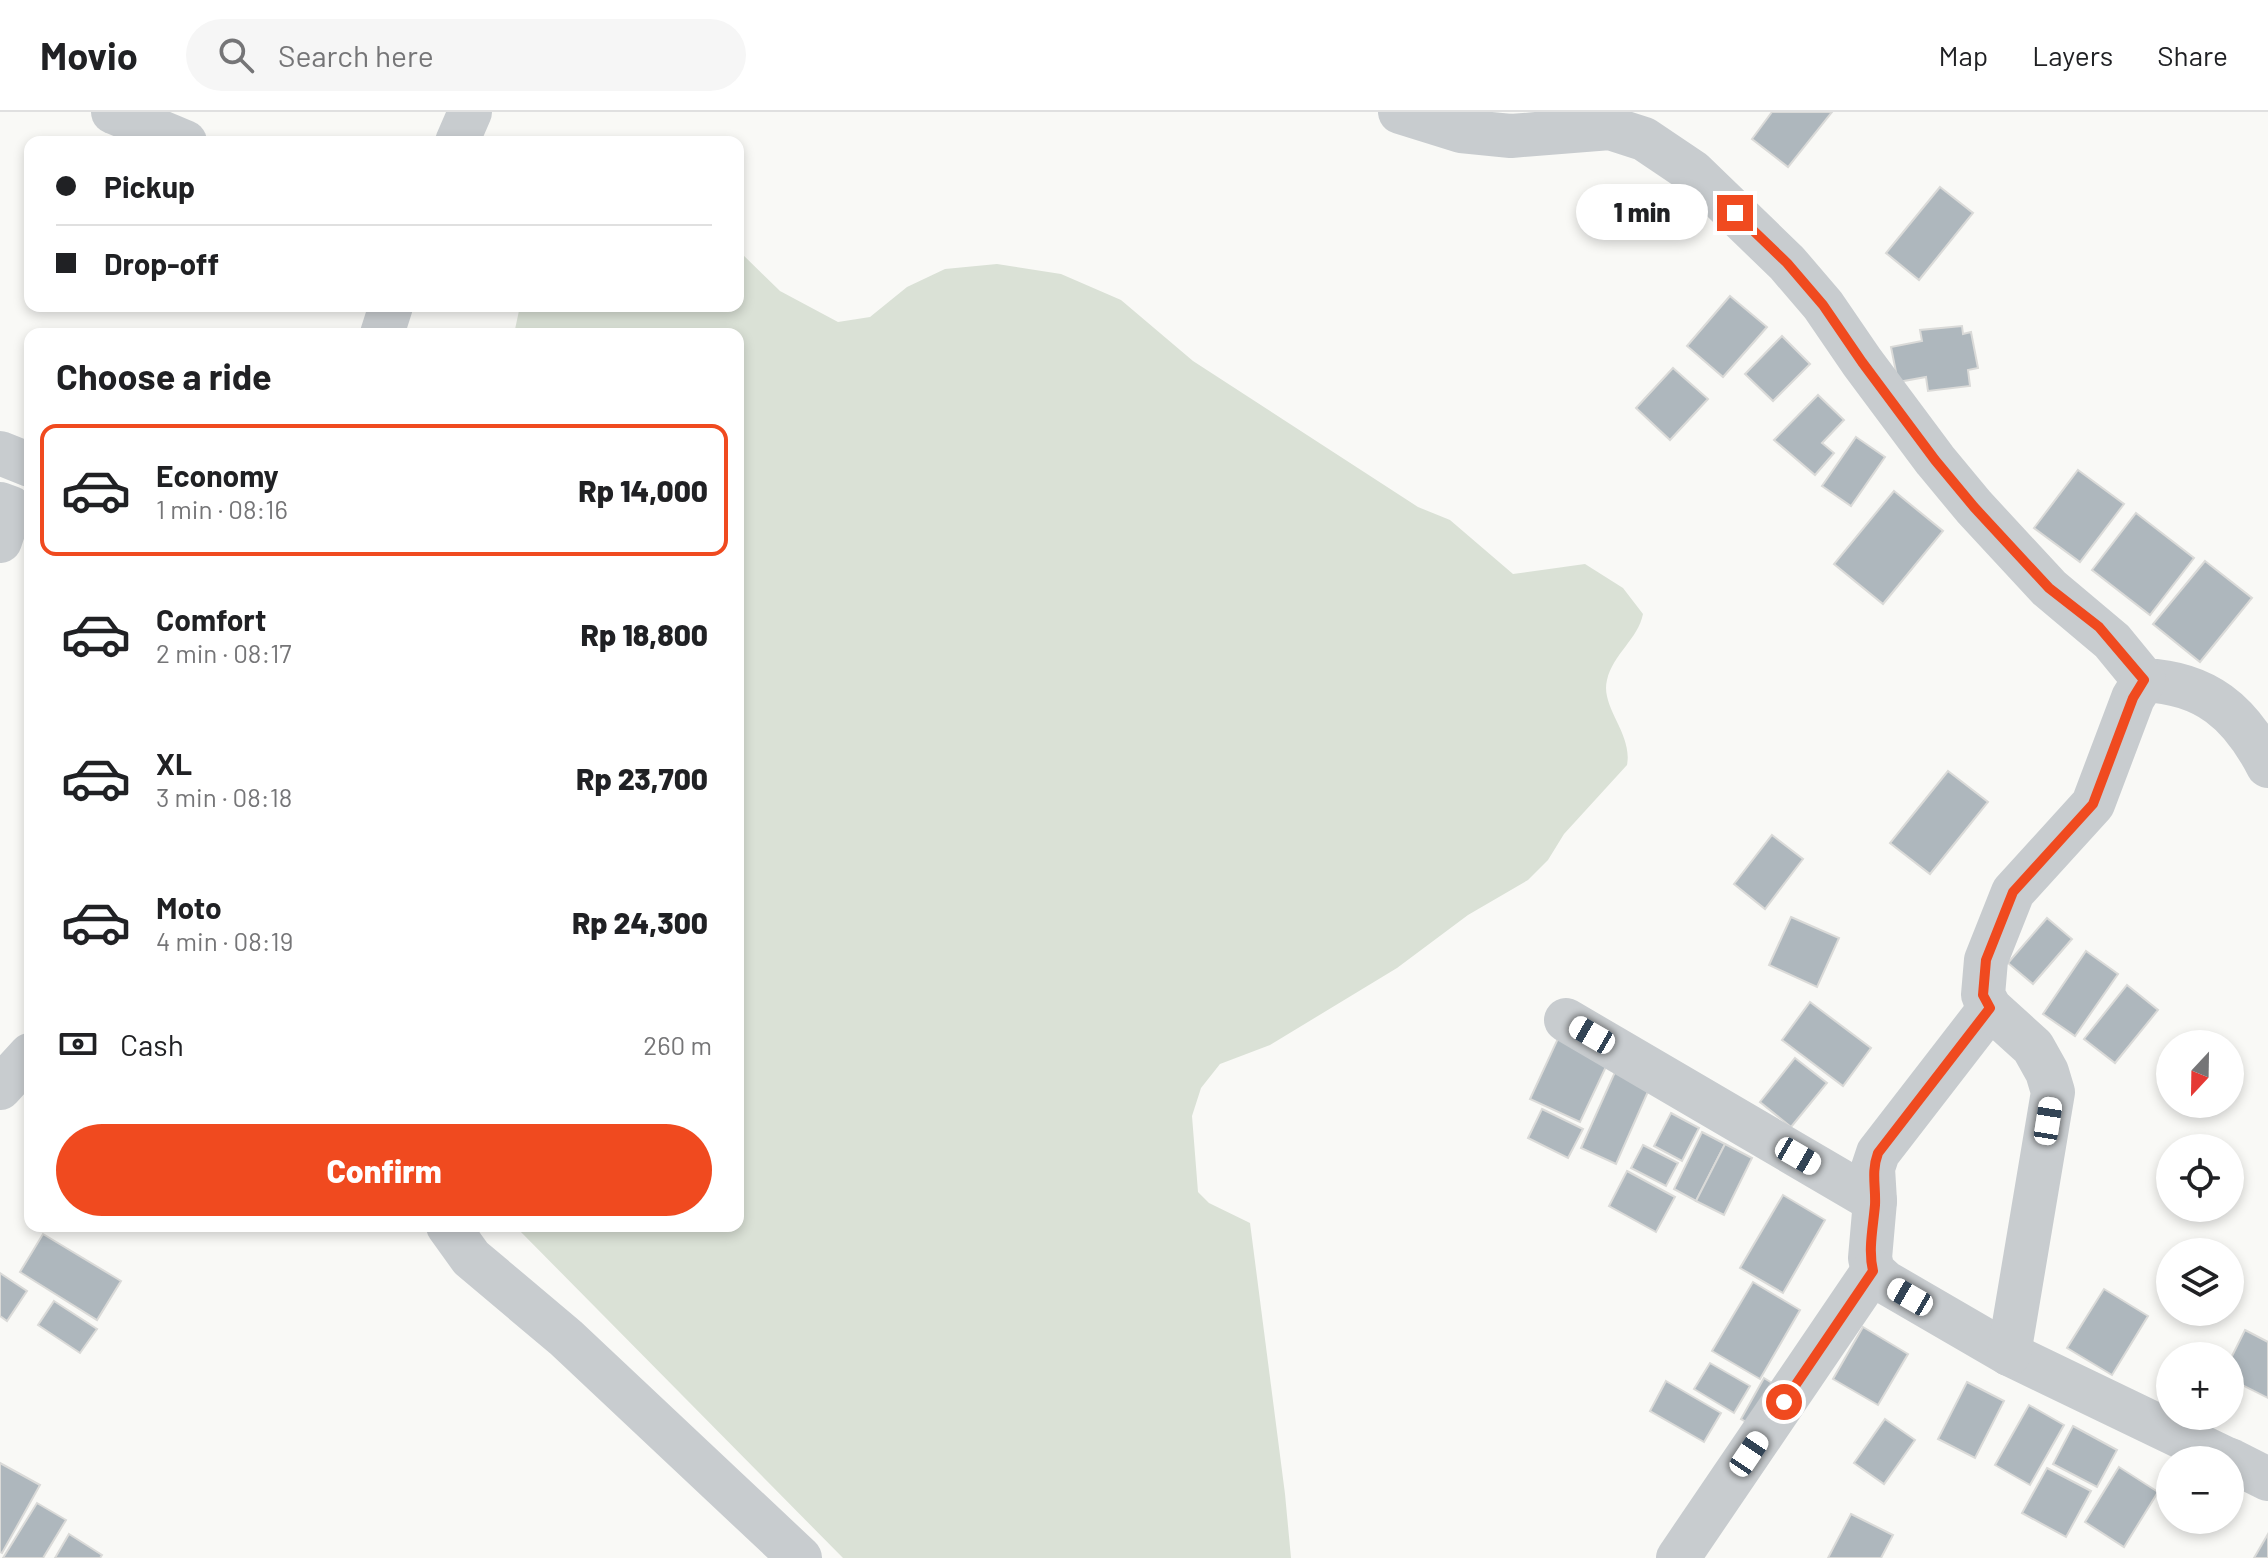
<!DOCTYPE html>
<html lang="en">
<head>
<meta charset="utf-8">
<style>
	:root { --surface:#fff; --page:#f6f6f6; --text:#202124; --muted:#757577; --line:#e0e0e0; --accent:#f04a1f }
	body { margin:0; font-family:Barlow,sans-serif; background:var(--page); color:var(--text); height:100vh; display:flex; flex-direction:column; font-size:30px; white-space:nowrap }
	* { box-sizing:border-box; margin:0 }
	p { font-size:26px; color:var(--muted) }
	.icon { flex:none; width:44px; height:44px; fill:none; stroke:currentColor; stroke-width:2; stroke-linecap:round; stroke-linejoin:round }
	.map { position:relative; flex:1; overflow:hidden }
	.panel { position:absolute; left:24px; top:216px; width:720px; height:904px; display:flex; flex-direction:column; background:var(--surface); border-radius:16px; box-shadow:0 4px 12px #0003 }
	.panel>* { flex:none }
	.hud { position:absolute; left:24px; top:24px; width:720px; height:176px; border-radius:16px; box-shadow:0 4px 12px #0003; display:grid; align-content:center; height:176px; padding:0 32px; background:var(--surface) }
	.needle { width:52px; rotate:202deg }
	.tools { position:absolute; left:2156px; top:918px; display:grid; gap:16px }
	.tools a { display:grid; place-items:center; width:88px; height:88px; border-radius:50%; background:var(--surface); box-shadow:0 4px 12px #0003; font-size:40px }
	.end { position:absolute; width:36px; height:36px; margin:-18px; border:10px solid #f04a1f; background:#fff; box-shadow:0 0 0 4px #fff }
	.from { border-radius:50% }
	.bubble { position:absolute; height:56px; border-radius:28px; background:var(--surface); box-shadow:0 4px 12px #0003; font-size:26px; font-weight:800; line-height:56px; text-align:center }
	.car { position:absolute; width:24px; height:48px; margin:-24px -12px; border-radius:10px; box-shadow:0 0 6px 2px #0007; background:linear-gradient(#fff 24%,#345 0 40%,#fff 0 76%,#345 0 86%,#fff 0) }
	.hud b { display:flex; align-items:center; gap:28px; height:76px; font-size:30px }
	.hud b+b { border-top:2px solid var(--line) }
	.hud i { width:20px; height:20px; background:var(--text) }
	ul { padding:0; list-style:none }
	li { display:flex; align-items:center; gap:24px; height:132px; margin:0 16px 12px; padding:0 16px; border:4px solid transparent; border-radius:16px }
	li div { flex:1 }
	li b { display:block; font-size:30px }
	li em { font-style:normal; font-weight:800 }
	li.on { border-color:var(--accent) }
	li>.icon { width:72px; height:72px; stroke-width:1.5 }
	h2 { padding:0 32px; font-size:36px; line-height:96px }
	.pay { display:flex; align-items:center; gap:20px; height:88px; padding:0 32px; font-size:30px }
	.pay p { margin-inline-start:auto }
	.cta { display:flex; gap:16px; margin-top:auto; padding:16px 32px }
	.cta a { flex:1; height:92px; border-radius:48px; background:var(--accent); color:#fff; font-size:32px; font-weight:800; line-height:92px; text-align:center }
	header { display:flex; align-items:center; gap:48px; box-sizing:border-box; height:112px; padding:0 40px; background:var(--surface); border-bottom:2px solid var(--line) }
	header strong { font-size:38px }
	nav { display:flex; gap:44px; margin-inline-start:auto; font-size:28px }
	.search { width:560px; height:72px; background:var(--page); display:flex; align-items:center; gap:20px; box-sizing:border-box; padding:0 28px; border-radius:44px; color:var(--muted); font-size:30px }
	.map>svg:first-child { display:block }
</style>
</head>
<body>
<header>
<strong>Movio</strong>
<div class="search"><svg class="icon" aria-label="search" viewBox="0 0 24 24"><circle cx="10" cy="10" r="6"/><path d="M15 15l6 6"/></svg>Search here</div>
<nav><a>Map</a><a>Layers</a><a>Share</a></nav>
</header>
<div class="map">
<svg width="2268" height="1446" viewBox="0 0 2268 1446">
	<rect width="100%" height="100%" fill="#f9f9f6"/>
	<path fill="#dae1d6" d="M738,138L780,179L838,210L870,205L907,175L945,157L997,152L1061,162L1121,188L1193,249L1418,395L1450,408L1513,462L1585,452L1623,476L1643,502C1638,527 1613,542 1607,568C1600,595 1633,622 1627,653L1564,722L1548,748L1528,768L1468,803L1397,856L1270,933L1220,952L1201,976L1192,1004L1198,1080L1209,1091L1250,1111L1285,1382L1291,1446H843L515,1114H738V222H514L520,194H738Z"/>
	<g fill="#aeb7bd" stroke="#dadad8" stroke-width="2">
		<path d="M1772,0H1832L1788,55L1752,27Z"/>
		<path d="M1940,75L1973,101L1919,168L1886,141Z"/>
		<path d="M1730,184L1767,215L1723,265L1687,234Z"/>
		<path d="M1962,214L1963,222L1971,220L1978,256L1968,258L1970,274L1928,279L1926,265L1898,270L1891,235L1922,229L1920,218Z"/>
		<path d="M1782,224L1810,252L1773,289L1745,262Z"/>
		<path d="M1673,256L1708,287L1670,328L1636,296Z"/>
		<path d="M1818,283L1844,308L1822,331L1834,341L1815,363L1774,328Z"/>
		<path d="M1856,325L1885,345L1851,394L1822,374Z"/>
		<path d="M2078,358L2124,392L2080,450L2034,416Z"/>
		<path d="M1894,379L1943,419L1883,492L1834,452Z"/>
		<path d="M2136,401L2194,446L2150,503L2092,458Z"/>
		<path d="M2205,449L2252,486L2200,550L2153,512Z"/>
		<path d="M1948,659L1988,690L1930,762L1890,731Z"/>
		<path d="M1772,723L1803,747L1765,797L1734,772Z"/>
		<path d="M1791,805L1839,826L1817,875L1769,853Z"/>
		<path d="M2047,806L2072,827L2033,872L2008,851Z"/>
		<path d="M2086,839L2118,862L2075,924L2043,902Z"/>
		<path d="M2127,873L2158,898L2115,951L2084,927Z"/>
		<path d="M1810,890L1871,936L1843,974L1782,928Z"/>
		<path d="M1561,920L1611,944L1580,1010L1530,987Z"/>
		<path d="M1795,946L1827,971L1791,1015L1760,990Z"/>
		<path d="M1615,960L1650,975L1616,1052L1581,1036Z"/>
		<path d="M1542,997L1583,1017L1568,1046L1528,1026Z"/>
		<path d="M1671,1001L1699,1016L1682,1049L1654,1034Z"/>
		<path d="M1702,1020L1725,1032L1696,1089L1674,1077Z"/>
		<path d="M1725,1032L1752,1046L1724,1103L1696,1089Z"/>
		<path d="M1643,1033L1678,1051L1666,1074L1631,1056Z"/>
		<path d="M1627,1059L1675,1085L1656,1120L1609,1094Z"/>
		<path d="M1783,1083L1825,1108L1783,1181L1740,1156Z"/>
		<path d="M43,1122L121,1169L97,1208L20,1160Z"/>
		<path d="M0,1161L27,1179L7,1209L0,1204Z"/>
		<path d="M1753,1170L1800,1198L1760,1267L1712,1239Z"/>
		<path d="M2104,1177L2148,1204L2112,1263L2067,1236Z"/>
		<path d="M54,1189L97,1217L80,1241L38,1213Z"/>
		<path d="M1863,1215L1908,1242L1878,1293L1833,1267Z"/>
		<path d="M2245,1218L2268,1230V1286L2230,1267V1248Z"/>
		<path d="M1710,1251L1750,1274L1734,1301L1694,1277Z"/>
		<path d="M1764,1266L1785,1279L1762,1319L1741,1307Z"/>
		<path d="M1666,1269L1721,1301L1704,1330L1650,1299Z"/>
		<path d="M1967,1270L2004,1289L1975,1346L1938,1327Z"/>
		<path d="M2029,1293L2064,1313L2030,1373L1995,1353Z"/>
		<path d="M1885,1307L1915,1328L1884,1372L1854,1351Z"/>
		<path d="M2073,1314L2117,1338L2097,1375L2053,1352Z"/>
		<path d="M0,1351L40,1373L2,1441L0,1440Z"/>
		<path d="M2119,1355L2158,1380L2124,1435L2085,1410Z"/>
		<path d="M2047,1356L2091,1379L2066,1425L2022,1401Z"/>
		<path d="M37,1391L66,1408L43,1446H3Z"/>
		<path d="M1851,1402L1893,1423L1881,1446H1828Z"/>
		<path d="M69,1422L102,1443L100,1446H55Z"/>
		<path d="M2268,1422V1446H2254Z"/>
	</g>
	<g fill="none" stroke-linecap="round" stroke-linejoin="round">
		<g stroke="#c8cccf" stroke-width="44">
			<path d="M113,0L185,30"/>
			<path d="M1400,0L1461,19L1511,24L1610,16L1644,27L1693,60L1787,151L1823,193L1862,250L1935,348L1974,395L2049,476L2112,529L2144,568C2206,571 2240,600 2268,654"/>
			<path d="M457,30L470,0"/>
			<path d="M382,222L391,194"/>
			<path d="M0,341L30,353"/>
			<path d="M0,392L11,396L0,429"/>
			<path d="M1990,896L1878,1041L1873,1056L1875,1089L1870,1146L1873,1159L1885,1170L2009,1242L2229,1348"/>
			<path d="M1566,908L1875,1089"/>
			<path d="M0,976L30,943"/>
			<path d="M448,1114L471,1146L566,1226L800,1446"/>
			<path d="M2009,1242L2053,980L2047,960L2033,935L1990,896L1983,883L1986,848L2013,780L2093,692L2133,586L2144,568"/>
			<path d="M2230,1348L2268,1367"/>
			<path d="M1678,1446L1873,1159"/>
		</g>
	</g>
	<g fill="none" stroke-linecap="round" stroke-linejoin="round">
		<path stroke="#f04a1f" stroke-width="10" d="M1735,101L1787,151L1823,193L1862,250L1935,348L1974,395L2049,476L2099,515L2144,568L2133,586L2093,692L2013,780L1986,848L1983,883L1990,896L1878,1041C1871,1060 1876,1075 1875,1093C1873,1116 1868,1138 1873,1159L1784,1290"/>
	</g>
</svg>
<div class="tools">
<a><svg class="needle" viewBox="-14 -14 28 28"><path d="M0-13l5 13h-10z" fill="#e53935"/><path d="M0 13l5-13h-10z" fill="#757577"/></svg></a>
<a><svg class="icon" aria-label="locate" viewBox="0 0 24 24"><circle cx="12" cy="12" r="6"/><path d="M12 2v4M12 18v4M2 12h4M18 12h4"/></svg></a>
<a><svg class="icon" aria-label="layers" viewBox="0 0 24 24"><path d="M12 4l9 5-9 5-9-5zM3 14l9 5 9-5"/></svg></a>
<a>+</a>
<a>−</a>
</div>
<i class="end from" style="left:1784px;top:1290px"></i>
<i class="end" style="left:1735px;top:101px"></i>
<div class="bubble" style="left:1576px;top:72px;width:132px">1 min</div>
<i class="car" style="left:1592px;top:923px;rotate:300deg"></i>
<i class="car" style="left:2048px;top:1009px;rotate:9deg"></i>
<i class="car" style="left:1798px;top:1044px;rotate:120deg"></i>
<i class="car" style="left:1910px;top:1185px;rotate:300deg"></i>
<i class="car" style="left:1749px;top:1342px;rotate:34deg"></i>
<div class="hud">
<b><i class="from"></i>Pickup</b>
<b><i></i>Drop-off</b>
</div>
<section class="panel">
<h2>Choose a ride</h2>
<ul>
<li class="on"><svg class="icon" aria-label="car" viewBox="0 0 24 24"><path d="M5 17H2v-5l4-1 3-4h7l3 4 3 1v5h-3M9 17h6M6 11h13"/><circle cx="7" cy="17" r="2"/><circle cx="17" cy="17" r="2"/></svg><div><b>Economy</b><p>1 min · 08:16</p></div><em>Rp 14,000</em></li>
<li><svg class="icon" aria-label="car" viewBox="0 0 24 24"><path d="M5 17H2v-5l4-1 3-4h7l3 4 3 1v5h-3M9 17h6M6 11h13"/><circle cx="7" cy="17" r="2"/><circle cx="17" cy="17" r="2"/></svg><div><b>Comfort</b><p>2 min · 08:17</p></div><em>Rp 18,800</em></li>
<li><svg class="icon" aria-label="car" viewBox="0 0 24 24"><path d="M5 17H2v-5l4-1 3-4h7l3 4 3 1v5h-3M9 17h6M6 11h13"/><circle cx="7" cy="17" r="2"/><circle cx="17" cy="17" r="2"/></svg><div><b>XL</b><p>3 min · 08:18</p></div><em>Rp 23,700</em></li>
<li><svg class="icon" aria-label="car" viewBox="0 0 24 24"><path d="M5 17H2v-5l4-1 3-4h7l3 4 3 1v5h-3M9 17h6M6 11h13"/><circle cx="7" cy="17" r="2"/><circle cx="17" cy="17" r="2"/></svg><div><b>Moto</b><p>4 min · 08:19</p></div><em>Rp 24,300</em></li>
</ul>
<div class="pay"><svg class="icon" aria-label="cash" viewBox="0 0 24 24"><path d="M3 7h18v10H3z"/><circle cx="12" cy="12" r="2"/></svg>Cash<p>260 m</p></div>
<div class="cta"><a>Confirm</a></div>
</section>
</div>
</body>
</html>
